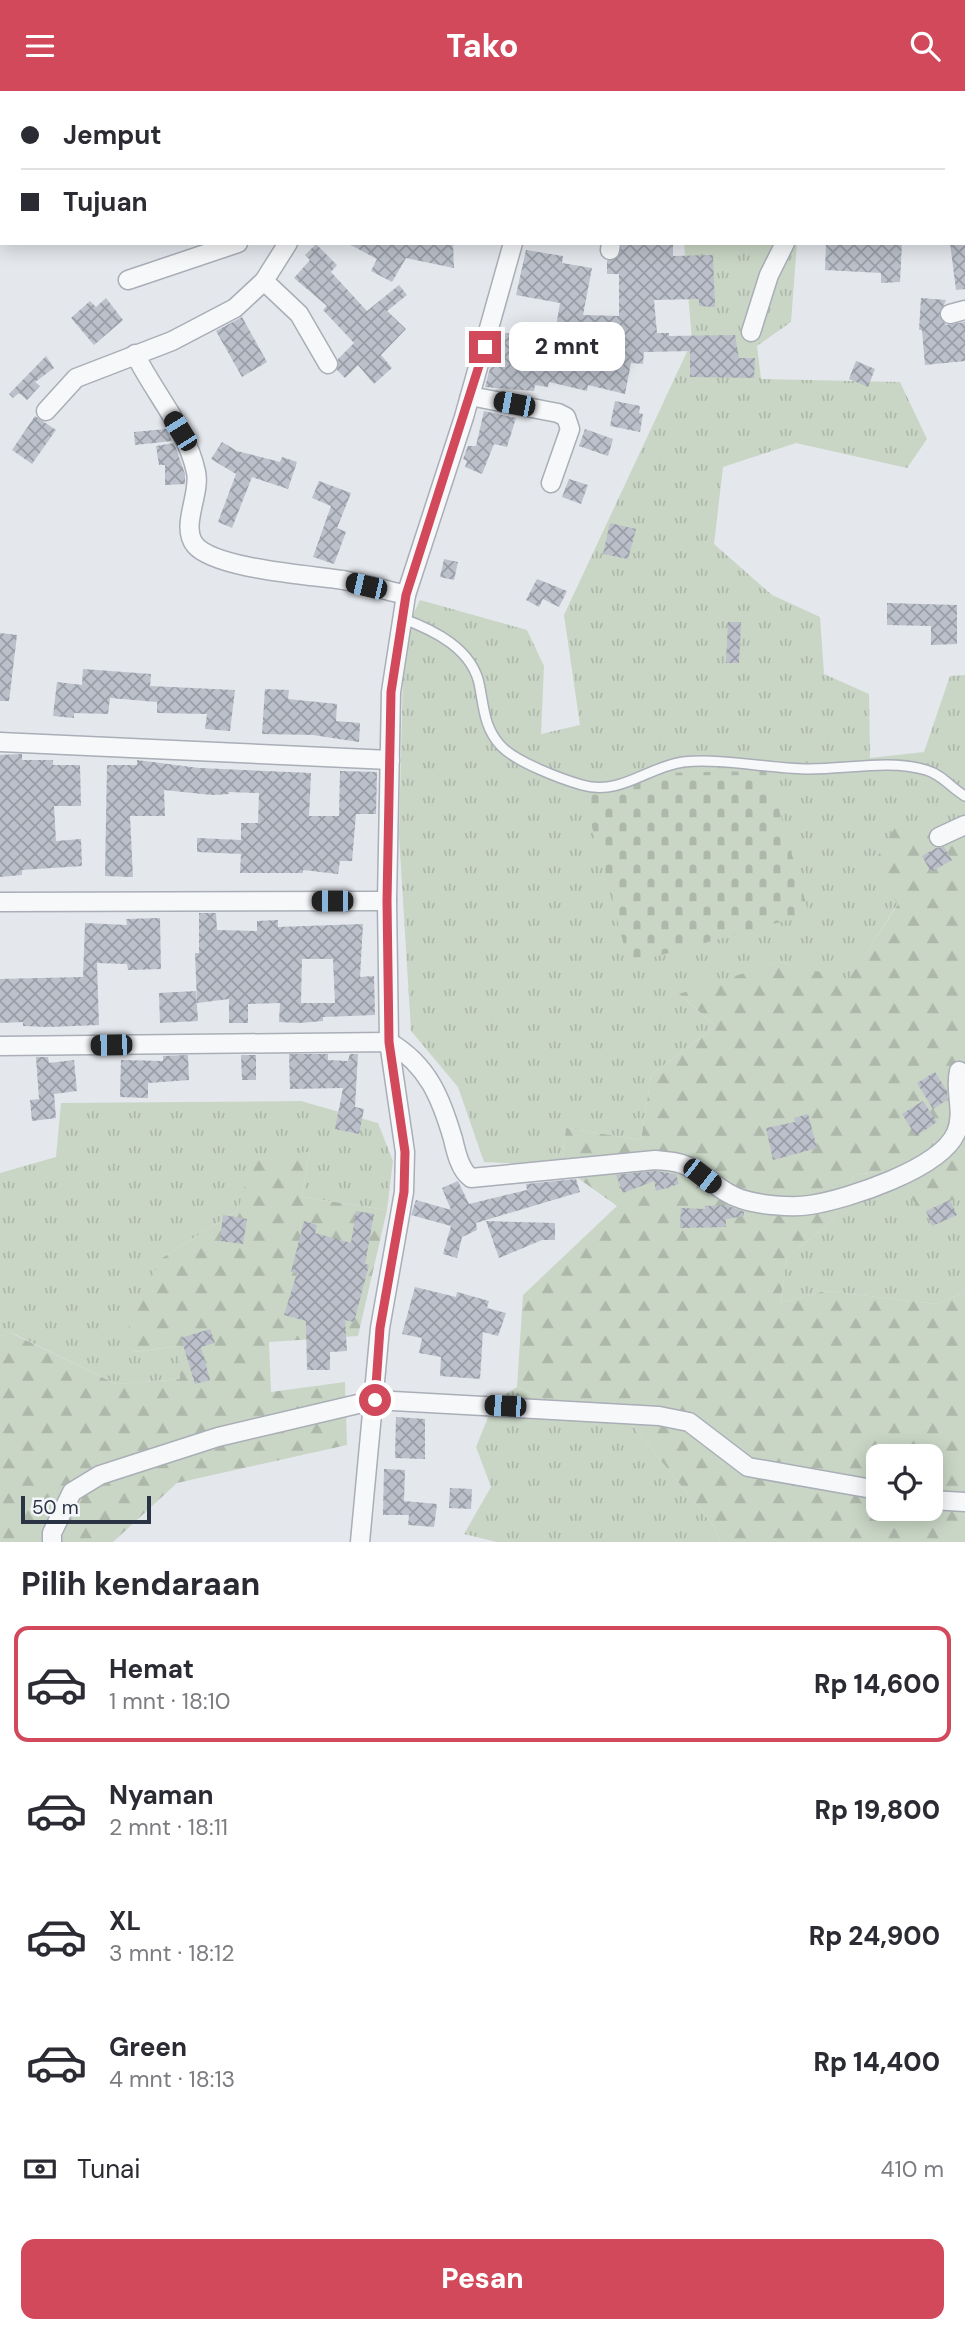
<!DOCTYPE html>
<html lang="id">
<head>
<meta charset="utf-8">
<style>
	:root { --surface:#fff; --page:#f7f7f7; --text:#2b2b33; --muted:#7c7c81; --line:#e1e1e2; --accent:#d1495b }
	body { margin:0; font-family:"DM Sans",sans-serif; background:var(--page); color:var(--text); height:100vh; display:flex; flex-direction:column; font-size:26px; white-space:nowrap }
	* { box-sizing:border-box; margin:0 }
	p { font-size:23px; color:var(--muted) }
	.icon { flex:none; width:38px; height:38px; fill:none; stroke:currentColor; stroke-width:2; stroke-linecap:round; stroke-linejoin:round }
	.map { position:relative; height:1451px; overflow:hidden }
	.details { display:flex; flex-direction:column; background:var(--surface); flex:1 }
	.details>* { flex:none }
	.banner { position:absolute; left:0px; top:0px; width:966px; height:154px; box-shadow:0 4px 18px #0003; display:grid; align-content:center; height:154px; padding:0 21px; background:var(--surface) }
	.fabs { position:absolute; left:866px; top:1353px; display:grid; gap:14px }
	.fabs a { display:grid; place-items:center; width:77px; height:77px; border-radius:14px; background:var(--surface); box-shadow:0 4px 18px #0003; font-size:35px }
	.scale { position:absolute; left:21px; bottom:18px; width:130px; box-sizing:border-box; padding-left:7px; border:4px solid #2b3445; border-top:0; font-size:19px; line-height:24px; white-space:nowrap; color:#2b3445; -webkit-text-stroke:5px #f4f6f9; paint-order:stroke }
	.end { position:absolute; width:32px; height:32px; margin:-16px; border:9px solid #d1495b; background:#fff; box-shadow:0 0 0 4px #fff }
	.from { border-radius:50% }
	.bubble { position:absolute; height:49px; border-radius:14px; background:var(--surface); box-shadow:0 4px 18px #0003; font-size:23px; font-weight:800; line-height:49px; text-align:center }
	.car { position:absolute; width:21px; height:42px; margin:-21px -10px; border-radius:9px; box-shadow:0 0 5px 2px #0007; background:linear-gradient(#222 24%,#8ab4d8 0 40%,#222 0 76%,#8ab4d8 0 86%,#222 0) }
	.banner b { display:flex; align-items:center; gap:24px; height:66px; font-size:26px }
	.banner b+b { border-top:2px solid var(--line) }
	.banner i { width:18px; height:18px; background:var(--text) }
	ul { padding:0; list-style:none }
	li { display:flex; align-items:center; gap:21px; height:116px; margin:0 14px 10px; padding:0 7px; border:4px solid transparent; border-radius:14px }
	li div { flex:1 }
	li b { display:block; font-size:26px }
	li em { font-style:normal; font-weight:800 }
	li.current { border-color:var(--accent) }
	li>.icon { width:63px; height:63px; stroke-width:1.5 }
	h2 { padding:0 21px; font-size:32px; line-height:84px }
	.pay { display:flex; align-items:center; gap:18px; height:77px; padding:0 21px; font-size:26px }
	.pay p { margin-inline-start:auto }
	.button { display:flex; gap:14px; margin-top:auto; padding:14px 21px }
	.button a { flex:1; height:80px; border-radius:14px; background:var(--accent); color:#fff; font-size:28px; font-weight:800; line-height:80px; text-align:center }
	header { display:flex; justify-content:space-between; align-items:center; height:91px; padding:0 21px; background:var(--accent); color:#fff; font-size:32px; font-weight:800 }
	.map>svg:first-child { display:block }
</style>
</head>
<body>
<header><svg class="icon" aria-label="menu" viewBox="0 0 24 24"><path d="M4 6h16M4 12h16M4 18h16"/></svg>Tako<svg class="icon" aria-label="search" viewBox="0 0 24 24"><circle cx="10" cy="10" r="6"/><path d="M15 15l6 6"/></svg></header>
<div class="map">
<svg width="965" height="1451" viewBox="0 0 965 1451">
	<defs>
		<pattern id="grass-tufts" width="24" height="20" patternUnits="userSpaceOnUse" patternTransform="scale(1.75)"><rect width="24" height="20" fill="#c9d6c5"/><path d="M3 7l-1-3M5 7V3M7 7l1-3M15 17l-1-3M17 17v-4M19 17l1-3" fill="none" stroke="#adb8ab"/></pattern>
		<pattern id="forest-firs" width="22" height="20" patternUnits="userSpaceOnUse" patternTransform="scale(1.75)"><rect width="22" height="20" fill="#c9d6c5"/><path d="M5 1l3.5 6h-7zM16 11l3.5 6h-7z" fill="#adb8ab"/></pattern>
		<pattern id="cemetery-stones" width="16" height="16" patternUnits="userSpaceOnUse" patternTransform="scale(1.75)"><rect width="16" height="16" fill="#c9d6c5"/><path d="M2 7V4a2 2 0 0 1 4 0v3zM10 15v-3a2 2 0 0 1 4 0v3z" fill="#adb8ab"/></pattern>
		<pattern id="building-cross-hatch" width="8" height="8" patternUnits="userSpaceOnUse" patternTransform="scale(1.75)"><rect width="8" height="8" fill="#bbc0ca"/><path d="M0 0l8 8M0 8l8-8" fill="none" stroke="#989da6"/></pattern>
	</defs>
	<rect width="100%" height="100%" fill="#e4e7ec"/>
	<g fill="url(#grass-tufts)">
		<path d="M684,152H797L791,231L757,255L761,288L900,291L927,348L907,377L796,352L723,376L714,453L772,504L820,526L824,583L869,603L870,667L924,661L950,585L965,584V745L959,743L898,812L849,889L779,871L680,904L716,935L651,984L641,1049L566,1037L561,1075L484,1071L458,996L411,940L399,744L404,543L420,509L527,539L544,575L541,643L580,634L564,524L692,250Z"/>
		<path d="M301,1010L378,1032L393,1070L387,1119L302,1106L309,1061L238,1119L162,1167L133,1261L180,1255L181,1288L116,1293L12,1242L0,1245V1082L56,1066L61,1012Z"/>
		<path d="M893,1079L965,1106V1201L937,1213L825,1200L780,1212L787,1167L831,1130L854,1084Z"/>
		<path d="M517,1296L573,1321L625,1325L713,1434L720,1451H497L464,1443L491,1396L476,1356L495,1309Z"/>
	</g>
	<g fill="url(#forest-firs)" fill-rule="evenodd">
		<path d="M897,733L965,745V1106L919,1118L893,1079L854,1084L831,1130L787,1167L780,1212L825,1200L937,1213L965,1201V1451H720L713,1434L625,1325L573,1321L517,1296L523,1204L617,1115L561,1075L566,1037L641,1049L651,984L716,935L679,903L779,871L849,888L898,813L871,776ZM878,1365H931V1418H878Z"/>
		<path d="M309,1061L302,1106L387,1119L358,1245L269,1251L271,1301L345,1291L347,1354L177,1392L113,1451H0V1245L11,1242L116,1293L180,1288V1255L132,1261L128,1228L162,1167L238,1119L253,1065Z"/>
	</g>
	<path fill="url(#cemetery-stones)" d="M768,680L809,823L629,873L584,706L657,682Z"/>
	<g fill="url(#building-cross-hatch)" fill-rule="evenodd">
		<path d="M347,152H453L454,177L406,167L392,191L371,180L377,168Z"/>
		<path d="M622,152H673V165L713,164L715,216L699,215V208L654,209L657,242H669V245L735,244L739,267H755L754,287L690,286V260L644,261L643,273L631,272L625,303L588,294L587,300L549,291L548,296L535,294L534,300L485,296L498,247L504,248L505,242L554,248L560,212L516,204L526,159L563,165L562,172L592,177L583,224L619,225V183H607V170L618,166Z"/>
		<path d="M826,152H902L900,191L881,192V182L825,179Z"/>
		<path d="M950,152H965V198L956,199Z"/>
		<path d="M316,153L337,174L331,181L367,220L399,194L407,204L387,220L406,238L381,264L392,277L374,293L358,274L345,287L337,279L338,268L354,252L323,219L327,215L294,187L310,169L305,164Z"/>
		<path d="M106,207L123,229L94,254L71,227L90,210L96,216Z"/>
		<path d="M921,207L946,209L939,225L946,234L965,231V270L925,274L922,239H919Z"/>
		<path d="M242,226L267,271L242,286L216,240Z"/>
		<path d="M46,265L54,277L35,291L40,295L27,309L19,302L13,307L9,303Z"/>
		<path d="M856,270L875,278L868,296L849,288Z"/>
		<path d="M615,310L640,315L639,322L643,323L640,341L610,335Z"/>
		<path d="M484,320L516,327L507,356L494,353L482,383L465,376L467,370L463,368L468,355H476Z"/>
		<path d="M35,325L56,339L32,373L12,359Z"/>
		<path d="M166,338L172,350L135,354L134,341Z"/>
		<path d="M585,338L613,348L608,365L579,355Z"/>
		<path d="M222,351L237,360L280,371L282,366L297,371L288,398L252,386L232,437L218,431L236,383L211,368Z"/>
		<path d="M174,352L185,383V393L165,394V374H159L156,355Z"/>
		<path d="M569,388L588,394L581,413L562,406Z"/>
		<path d="M319,390L351,402L337,437L346,441L334,473L313,466L331,415L312,407Z"/>
		<path d="M610,432L636,438L628,468L603,463Z"/>
		<path d="M444,468L458,471L454,489L440,486Z"/>
		<path d="M537,488L567,500L559,516L543,508L539,516L526,509Z"/>
		<path d="M887,512L957,514V553L931,554V535L887,534Z"/>
		<path d="M728,531H741L739,572H726Z"/>
		<path d="M0,542L17,544L9,610H0Z"/>
		<path d="M83,578L151,583L150,595L235,599L230,640L205,638L207,623L157,622V611L110,607L108,623L74,622V627L53,625L57,591L82,594Z"/>
		<path d="M265,598L289,599L288,608L337,613L336,630L360,632L359,651L313,644L262,643Z"/>
		<path d="M22,663V669H53V674H80L81,715H54L56,750L81,748L82,775L22,779V784L0,786V664Z"/>
		<path d="M137,669L199,677L311,682L309,725H339L340,680L377,681L376,723H356L352,770H340L338,783L303,779V782H240L241,763L197,761V747L241,749V732H258L259,702L229,701V703L212,704L164,699L165,725H130L133,786L105,785L107,674H137Z"/>
		<path d="M944,756L952,769L931,781L922,765L936,757Z"/>
		<path d="M199,822H216L217,839L257,840V830L278,829V836L363,833L360,886L374,885L375,924L323,926V930L300,932L279,931L280,912L248,913V932H229V908L197,912L195,862H199ZM302,868H333L335,912H301Z"/>
		<path d="M160,827L161,878L128,879L127,873L97,872L99,934L48,936L23,935V931L0,932V888L83,886L85,832L127,834L126,828Z"/>
		<path d="M196,900L198,930L160,932L159,902Z"/>
		<path d="M289,963H328V969L348,970L350,963H358L355,1016L364,1018L359,1043L335,1038L343,997L290,998Z"/>
		<path d="M188,964L189,989L148,992V1007L120,1006L121,969L163,970V965Z"/>
		<path d="M241,964H256V989H242Z"/>
		<path d="M36,966H48L49,972L74,969L77,1000L54,1003L56,1027L32,1030L30,1009L39,1008Z"/>
		<path d="M935,981L947,1000V1009L933,1018L917,992Z"/>
		<path d="M923,1010L937,1031L916,1045L902,1023Z"/>
		<path d="M808,1023L817,1057L773,1069L766,1037L795,1031L794,1027Z"/>
		<path d="M655,1080L676,1083L679,1093L656,1100L654,1090L623,1102L616,1084Z"/>
		<path d="M576,1088L580,1101L476,1132L477,1139L462,1146L457,1167L443,1163L451,1135L411,1124L416,1109L451,1119L442,1097L458,1090L469,1113L527,1099L526,1093Z"/>
		<path d="M950,1109L957,1124L932,1135L926,1120Z"/>
		<path d="M726,1114L744,1121V1125L726,1128V1136L680,1137L681,1117L705,1118V1115Z"/>
		<path d="M356,1120L374,1123L365,1173L369,1174L354,1231L345,1229L347,1260L330,1261V1279H307L306,1230L284,1224L297,1182L291,1181L304,1130L317,1134L315,1142L351,1152Z"/>
		<path d="M223,1124L247,1128L243,1153L220,1150Z"/>
		<path d="M486,1130L555,1132V1149H542L499,1167Z"/>
		<path d="M415,1196L456,1206L457,1201L489,1210L487,1217L506,1222L498,1245L483,1241L480,1288L440,1285L441,1266L419,1262L422,1247L402,1243Z"/>
		<path d="M210,1238L215,1252L201,1256L210,1289L195,1293L181,1247Z"/>
		<path d="M396,1326L425,1328V1368L395,1367Z"/>
		<path d="M384,1378L405,1379L404,1410L437,1413L434,1436L408,1434L409,1424H383Z"/>
		<path d="M450,1397L472,1398L471,1418L449,1417Z"/>
	</g>
	<g fill="none" stroke-linecap="round" stroke-linejoin="round">
		<defs>
			<path id="service" d="M401,527C434,539 474,558 480,597C484,619 485,638 501,655C516,671 561,688 582,694C621,705 647,676 683,671C720,667 767,677 805,678C844,679 888,668 926,679C943,684 951,697 965,705"/>
			<g id="minor">
				<path d="M393,0V2"/>
				<path d="M936,0L940,2"/>
				<path d="M442,2L445,0"/>
				<path d="M544,2V0"/>
				<path d="M621,2V0"/>
				<path d="M726,2V0"/>
				<path d="M922,2L923,0"/>
				<path d="M955,2V0"/>
				<path d="M964,11H965"/>
				<path d="M610,159L611,152"/>
				<path d="M128,189L238,152"/>
				<path d="M264,190L299,223L328,273"/>
				<path d="M950,223L965,219"/>
				<path d="M751,241L769,184L785,152"/>
				<path d="M135,263C154,302 187,338 196,381C201,403 180,435 195,454C215,478 311,484 343,489C364,493 385,499 406,504"/>
				<path d="M470,305L558,322L566,326L570,338L551,392"/>
				<path d="M46,320L76,287L172,250L235,217L264,190L288,152"/>
				<path d="M0,651L390,669"/>
				<path d="M939,746L965,734"/>
				<path d="M0,811L387,810"/>
				<path d="M0,955L389,951C428,974 441,1007 453,1048C456,1061 460,1079 471,1087L655,1069C664,1070 674,1070 682,1073C704,1080 718,1101 741,1108C759,1114 792,1117 810,1114C848,1108 940,1078 956,1042C965,1020 954,1002 959,980"/>
				<path d="M931,1409L965,1411"/>
				<path d="M52,1451V1442L72,1401L100,1384L218,1346L375,1309L659,1325L689,1331L748,1376L878,1399"/>
				<path d="M360,1451L380,1237L404,1101L405,1061L389,951L387,810L391,601L406,504L464,326L513,152"/>
			</g>
		</defs>
		<use href="#service" stroke="#a9aeb7" stroke-width="12"/>
		<use href="#minor" stroke="#a9aeb7" stroke-width="21"/>
		<use href="#service" stroke="#f7f8fa" stroke-width="9"/>
		<use href="#minor" stroke="#f7f8fa" stroke-width="18"/>
	</g>
	<g fill="none" stroke-linecap="round" stroke-linejoin="round">
		<path stroke="#d1495b" stroke-width="9" d="M375,1309L380,1237L404,1101L405,1061L389,951L387,810L391,601L406,504L485,256"/>
	</g>
</svg>
<div class="fabs">
<a><svg class="icon" aria-label="locate" viewBox="0 0 24 24"><circle cx="12" cy="12" r="6"/><path d="M12 2v4M12 18v4M2 12h4M18 12h4"/></svg></a>
</div>
<div class="scale">50 m</div>
<i class="end from" style="left:375px;top:1309px"></i>
<i class="end" style="left:485px;top:256px"></i>
<div class="bubble" style="left:509px;top:231px;width:116px">2 mnt</div>
<i class="car" style="left:514px;top:313px;rotate:281deg"></i>
<i class="car" style="left:180px;top:340px;rotate:328deg"></i>
<i class="car" style="left:366px;top:495px;rotate:283deg"></i>
<i class="car" style="left:332px;top:810px;rotate:270deg"></i>
<i class="car" style="left:111px;top:954px;rotate:269deg"></i>
<i class="car" style="left:702px;top:1085px;rotate:128deg"></i>
<i class="car" style="left:505px;top:1315px;rotate:273deg"></i>
<div class="banner">
<b><i class="from"></i>Jemput</b>
<b><i></i>Tujuan</b>
</div>
</div>
<section class="details">
<h2>Pilih kendaraan</h2>
<ul>
<li class="current"><svg class="icon" aria-label="car" viewBox="0 0 24 24"><path d="M5 17H2v-5l4-1 3-4h7l3 4 3 1v5h-3M9 17h6M6 11h13"/><circle cx="7" cy="17" r="2"/><circle cx="17" cy="17" r="2"/></svg><div><b>Hemat</b><p>1 mnt · 18:10</p></div><em>Rp 14,600</em></li>
<li><svg class="icon" aria-label="car" viewBox="0 0 24 24"><path d="M5 17H2v-5l4-1 3-4h7l3 4 3 1v5h-3M9 17h6M6 11h13"/><circle cx="7" cy="17" r="2"/><circle cx="17" cy="17" r="2"/></svg><div><b>Nyaman</b><p>2 mnt · 18:11</p></div><em>Rp 19,800</em></li>
<li><svg class="icon" aria-label="car" viewBox="0 0 24 24"><path d="M5 17H2v-5l4-1 3-4h7l3 4 3 1v5h-3M9 17h6M6 11h13"/><circle cx="7" cy="17" r="2"/><circle cx="17" cy="17" r="2"/></svg><div><b>XL</b><p>3 mnt · 18:12</p></div><em>Rp 24,900</em></li>
<li><svg class="icon" aria-label="car" viewBox="0 0 24 24"><path d="M5 17H2v-5l4-1 3-4h7l3 4 3 1v5h-3M9 17h6M6 11h13"/><circle cx="7" cy="17" r="2"/><circle cx="17" cy="17" r="2"/></svg><div><b>Green</b><p>4 mnt · 18:13</p></div><em>Rp 14,400</em></li>
</ul>
<div class="pay"><svg class="icon" aria-label="cash" viewBox="0 0 24 24"><path d="M3 7h18v10H3z"/><circle cx="12" cy="12" r="2"/></svg>Tunai<p>410 m</p></div>
<div class="button"><a>Pesan</a></div>
</section>
</body>
</html>
